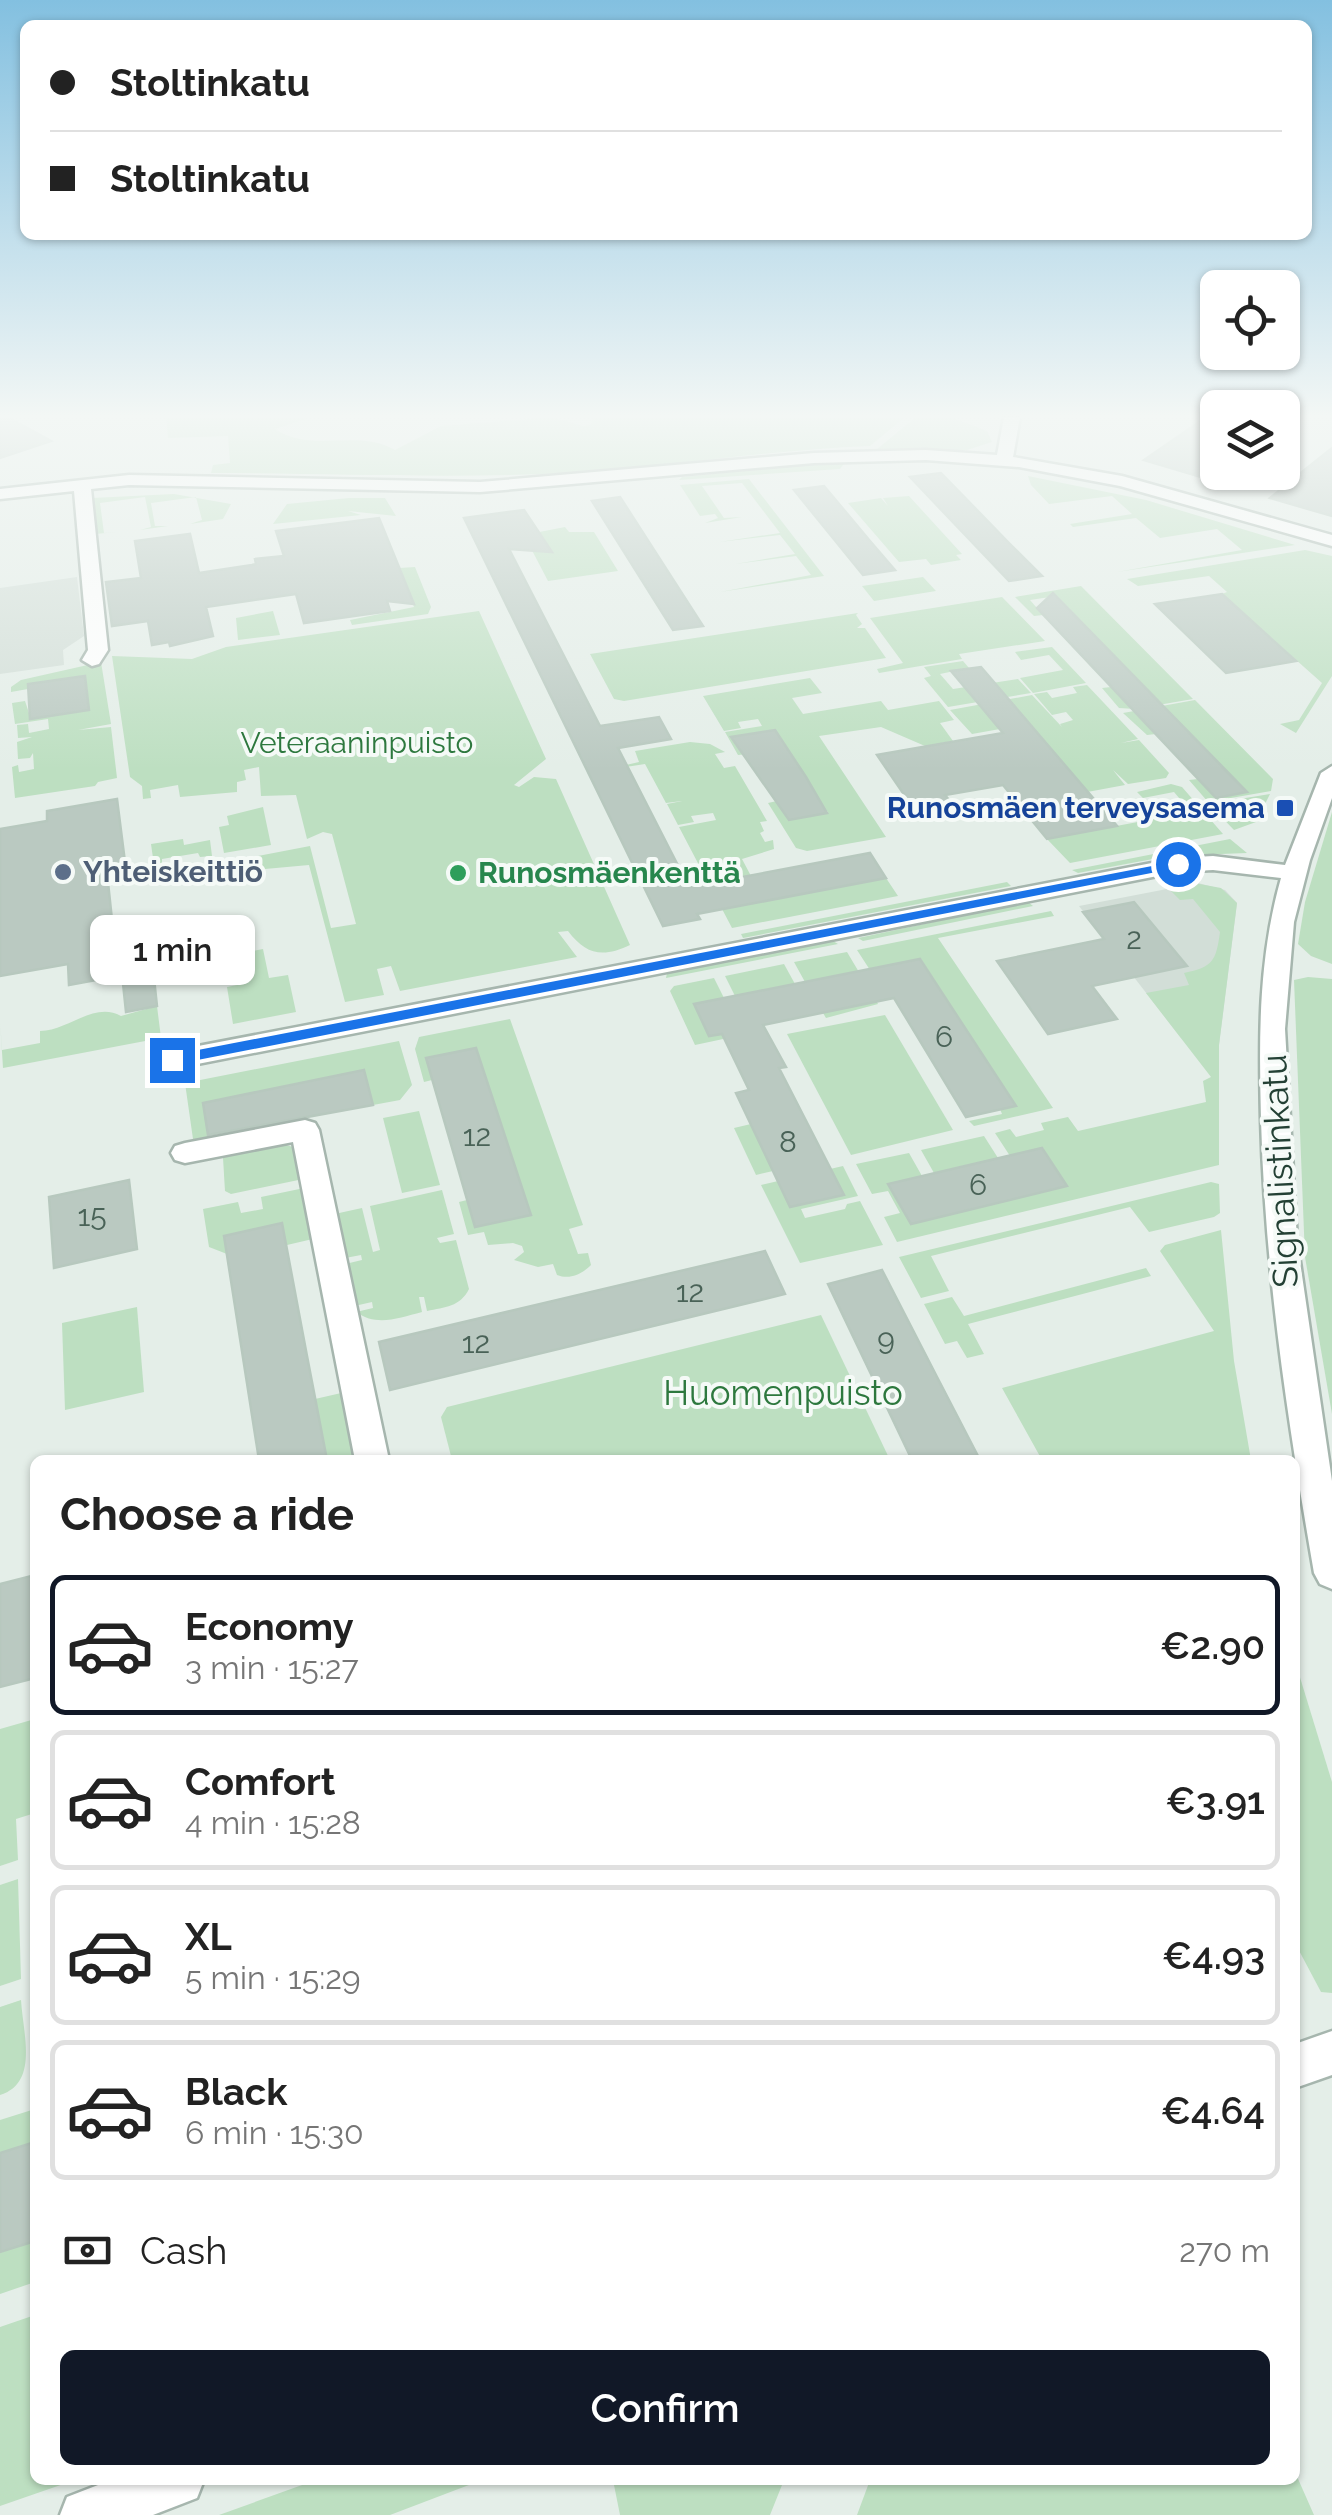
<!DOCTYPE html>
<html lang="en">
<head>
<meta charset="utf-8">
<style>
	:root { --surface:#fff; --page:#f6f6f6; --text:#222; --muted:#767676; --line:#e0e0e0; --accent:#111827 }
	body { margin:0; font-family:Raleway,sans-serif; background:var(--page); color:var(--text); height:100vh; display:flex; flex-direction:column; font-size:38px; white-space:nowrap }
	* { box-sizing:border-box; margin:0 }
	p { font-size:32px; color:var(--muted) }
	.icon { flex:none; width:55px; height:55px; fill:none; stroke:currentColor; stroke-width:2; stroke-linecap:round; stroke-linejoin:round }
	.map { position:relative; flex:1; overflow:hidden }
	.panel { position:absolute; left:30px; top:1455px; width:1270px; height:1030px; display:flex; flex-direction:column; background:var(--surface); border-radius:15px; box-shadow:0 2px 8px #0004 }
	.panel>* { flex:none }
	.top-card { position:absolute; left:20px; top:20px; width:1292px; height:220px; border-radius:15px; box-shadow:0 2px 8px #0004; display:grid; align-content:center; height:220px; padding:0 30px; background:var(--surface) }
	.controls { position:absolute; left:1200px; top:270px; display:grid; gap:20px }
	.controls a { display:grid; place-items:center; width:100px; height:100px; border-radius:15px; background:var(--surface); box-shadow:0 2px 8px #0004; font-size:50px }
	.end { position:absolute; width:45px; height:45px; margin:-22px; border:12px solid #1a73e8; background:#fff; box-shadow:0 0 0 5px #fff }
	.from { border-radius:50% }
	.bubble { position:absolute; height:70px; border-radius:15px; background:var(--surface); box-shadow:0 2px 8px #0004; font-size:32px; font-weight:600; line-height:70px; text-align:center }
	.top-card b { display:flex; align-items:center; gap:35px; height:95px; font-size:38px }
	.top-card b+b { border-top:2px solid var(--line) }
	.top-card i { width:25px; height:25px; background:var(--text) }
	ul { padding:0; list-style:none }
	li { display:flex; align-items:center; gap:30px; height:140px; margin:0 20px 15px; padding:0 10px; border:5px solid var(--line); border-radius:15px }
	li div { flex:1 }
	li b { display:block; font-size:38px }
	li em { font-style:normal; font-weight:600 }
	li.active { border-color:var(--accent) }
	li>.icon { width:90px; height:90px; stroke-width:1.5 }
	h2 { padding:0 30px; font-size:45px; line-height:120px }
	.pay { display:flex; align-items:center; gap:25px; height:110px; padding:0 30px; font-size:38px }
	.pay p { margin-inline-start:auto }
	.cta { display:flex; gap:20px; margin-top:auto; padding:20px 30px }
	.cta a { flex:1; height:115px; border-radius:15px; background:var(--accent); color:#fff; font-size:40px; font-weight:600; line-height:115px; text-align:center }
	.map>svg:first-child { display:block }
</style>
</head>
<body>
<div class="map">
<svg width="1332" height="2515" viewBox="0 0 1332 2515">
	<rect width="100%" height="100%" fill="#e4eee8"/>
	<g fill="#d2ded7">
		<path d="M77,577L84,636L63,650L64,665L0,674V588Z"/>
		<path d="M1198,883L1225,890L1237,903L1219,1045L1181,1038L1079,906Z"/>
	</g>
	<g fill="#bddfc1">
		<path d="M312,417L275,429C313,454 357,428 395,450L441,426L552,417L583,426L590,425L594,417H905L870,446C768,450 667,467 565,473C445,479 323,473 211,473L213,465L230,463L228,436L168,438L166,417Z"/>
		<path d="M916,417H951L987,431L992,442L967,450H876Z"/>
		<path d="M846,461L840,469L679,480L682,477Z"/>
		<path d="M1028,476L1146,500L1295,545L1117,572L1242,550L1217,529L1160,538L1136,518L1073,527L1070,524L1132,514L1112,496L1049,504L1031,485Z"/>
		<path d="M749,479L824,576L720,592L811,575L796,556L735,564L795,554L780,535L719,542L780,533L742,483L702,486L724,518L742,517L705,523L718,518L715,514L700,516L680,485Z"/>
		<path d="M174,494L231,504L223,519L190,524L202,520L196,497L151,503L155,526H168L140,530L151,527L145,497L100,503L104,533L117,532L95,534L89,500L92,498Z"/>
		<path d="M909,496L962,554L956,555L961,560L931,565L926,559L899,562L848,503L881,498L888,506L883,498Z"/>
		<path d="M349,498H385L396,516L348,511L361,515L273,524L287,504Z"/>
		<path d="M565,527L569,532H594L618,571L548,581L524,535Z"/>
		<path d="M1305,550L1332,556V676L1296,733L1280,724L1299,720L1322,683L1222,594L1227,592L1209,576L1138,586L1127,579Z"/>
		<path d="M415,567L431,607L428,614L352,625L350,620L414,607L399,568Z"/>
		<path d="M923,577L936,591L874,601L862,586Z"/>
		<path d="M1081,586L1193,699L1135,709L1119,708L1102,688L1111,687L1155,697L1057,596L1030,600L1043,615L1034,616L1015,597Z"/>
		<path d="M1002,597L1045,641L959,654L962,659L879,673L877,669L903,663L870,618Z"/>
		<path d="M273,611L280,635L238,640L236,618Z"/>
		<path d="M479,611L546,759L514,785L519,787L534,777L556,779L630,945C603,958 586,955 568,931L558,932L577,957L400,991L391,966L377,969L384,995L345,1002L309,865L231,872L227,862L310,846L331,928L356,924L332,834L323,832L307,839L296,795L261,796L259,767L244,770L246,780L237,782V792L180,797L178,785L150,790L151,798L143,799L142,786L130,777L112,656L192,659L226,647Z"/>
		<path d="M858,613L856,615L862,624L857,628H865L886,658L624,701L614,699L590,654Z"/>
		<path d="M1052,647L1053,648L1086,683L1033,693L1020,678L1063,670L1049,655L1021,660L1015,652Z"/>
		<path d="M963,661L969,668L940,674L953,689L1018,679L1031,693L948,707L924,678L931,676L924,667Z"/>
		<path d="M101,662L111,724L78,730L111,727L117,778L98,782L95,786L15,798L12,767L18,765L19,772L34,769L33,753L30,758L18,759L17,742L32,737L18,738L17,725L28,724L29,733L49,729L48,719L15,724L12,703L25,701L31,719L89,710L84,676L28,684V689L11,692V687L21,680Z"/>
		<path d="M810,678L822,693L792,698L803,714L881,701L888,710L939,701L954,720L940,723L953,741L925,746L881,727L819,736L886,837L807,851L796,848L768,803L777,801L789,820L828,812L748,754L738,755L725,732L762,726L758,719L738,722L741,728L724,731L703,696Z"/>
		<path d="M1087,685L1138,739L1121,743L1139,740L1169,773L1166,778L1128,784L1113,770L1125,785L1028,803L1083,787L1016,707L986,712L1000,729L972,734L950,710L1032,695L1062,727L1060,724L1073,720L1066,712L1052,715L1034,694L1047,692L1052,698L1077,693L1073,687Z"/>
		<path d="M1195,700L1273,779L1271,791L1208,802L1189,780L1198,779L1246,791L1169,712L1140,716L1156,734L1147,735L1123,713Z"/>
		<path d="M690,742L710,744L725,752L715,754L724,768L735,766L767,821L760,822L764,831L760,833L765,842L773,840L774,849L742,859L751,876L857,880L860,883L886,878L898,896L732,928L679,827L716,820L713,813L691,816L694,822L678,825L667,804L682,801L666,803L645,764L600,771L639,762L635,751Z"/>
		<path d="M1171,784L1182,787L1223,834L1070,863L1047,839L1191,812L1174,792L1143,798L1137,792Z"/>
		<path d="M1270,794L1256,822L1234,830L1209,804Z"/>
		<path d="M263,807L271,845L224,853L219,827L229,825L227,816Z"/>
		<path d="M1332,812V964L1311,956L1298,944L1305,902Z"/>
		<path d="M183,839L184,845L210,840L212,856L200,857L198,853L162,859V864L154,865L151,844Z"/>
		<path d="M1230,839L1247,853L1169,856L1078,873L1072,870Z"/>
		<path d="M1007,882L1011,886L743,938L741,934Z"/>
		<path d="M1194,883L1221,888L1237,903L1219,1045V1165L897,1242L884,1217L900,1213L888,1191L872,1194L856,1164L909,1153L922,1176L911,1224L1067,1186L1043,1148L1010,1156L995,1133L1010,1129L1016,1137L1044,1130L1041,1123L1068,1117L1078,1131L1206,1102L1203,1081L1211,1077L1146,993L1189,985L1184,973C1213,967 1216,961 1220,932L1193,899L1180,900L1171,891Z"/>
		<path d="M1028,902L1033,906L863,941L858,938Z"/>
		<path d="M1051,911L1054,916L938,938L1053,1108L974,1126L969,1121L1002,1114L1000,1109L1015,1105L921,959L876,967L881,987L857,950Z"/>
		<path d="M146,923L150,949L116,955L112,927Z"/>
		<path d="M833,941L838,944L666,978L667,973Z"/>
		<path d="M263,949L269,978L288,975L296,1012L233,1024L227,987L247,983L241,953Z"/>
		<path d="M847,952L878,1004L826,1018L823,1013L853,1006L836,976L805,982L794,962Z"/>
		<path d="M784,964L795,984L735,996L725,976Z"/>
		<path d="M1308,977L1332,979V1414L1305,1257L1294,980Z"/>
		<path d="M714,978L724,998L694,1005L709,1036L740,1030L742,1035L695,1045L670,991L674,986Z"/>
		<path d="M157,1006L161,1038L3,1068L0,1020L2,1050L40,1043V1031C68,1031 94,1001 121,1016Z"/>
		<path d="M885,1015L953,1130L851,1155L787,1034Z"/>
		<path d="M510,1019L583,1225L569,1229L578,1254L588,1253L591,1265C582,1274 570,1280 557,1275L553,1264L538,1267L514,1260L524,1252L522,1246L513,1243L488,1245L484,1232L468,1235L459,1202L467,1200L476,1227L531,1214L476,1048L426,1058L432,1080L424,1082L415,1049L419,1037Z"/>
		<path d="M399,1041L412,1085L400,1100L373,1105L363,1071L203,1103L209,1139L197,1142L193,1139L185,1083Z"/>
		<path d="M419,1111L440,1185L402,1193L383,1118Z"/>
		<path d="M751,1124L773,1171L756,1175L734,1128Z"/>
		<path d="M984,1136L998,1158L934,1173L921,1150Z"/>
		<path d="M280,1143L296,1148L308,1178L231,1194L225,1191L223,1158L231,1150Z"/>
		<path d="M843,1166L858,1196L801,1209L805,1218L845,1209L847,1204L860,1201L883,1245L800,1263L761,1185Z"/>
		<path d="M1211,1182L1219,1184L1220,1213L1214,1217L1149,1232L1130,1207L931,1256L949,1291L921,1298L899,1257Z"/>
		<path d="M309,1187L317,1238L287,1245L281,1223L224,1236L227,1254L209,1247L203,1209L238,1202L241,1213L263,1209L261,1197Z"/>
		<path d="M442,1190L454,1234L437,1238L440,1243L456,1240L469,1289C460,1307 445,1307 427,1311L424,1297H419L422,1312C398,1318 377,1327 356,1312L373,1308L372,1302L350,1307L341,1265L362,1260L361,1255L340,1259L330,1215L362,1208L373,1252L380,1250L370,1206Z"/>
		<path d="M1221,1230L1234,1361L1251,1460H1042L1002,1388L1214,1331L1160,1251L1165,1245Z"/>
		<path d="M1146,1268L1151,1276L968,1324L984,1354L967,1358L957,1341L945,1344L924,1304L952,1297L964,1316Z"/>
		<path d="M137,1307L144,1392L65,1410L62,1323Z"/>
		<path d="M821,1315L890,1460H452L441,1417L447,1407Z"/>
		<path d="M350,1391L363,1453L327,1460L315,1399Z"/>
		<path d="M1295,1661L1332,1782V1993L1321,1992L1295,1943Z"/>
		<path d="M35,1719V1813L16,1819L18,1860L0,1866V1729Z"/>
		<path d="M18,1879L21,1979L0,1986V1885Z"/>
		<path d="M21,2000C23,2034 39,2083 0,2095V2007Z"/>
		<path d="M35,2109V2142L0,2153V2120Z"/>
		<path d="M35,2241V2282L0,2294V2252Z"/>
		<path d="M35,2315V2480H75L0,2506V2327Z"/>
		<path d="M1295,2472L1314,2515H857L870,2480H1295Z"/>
		<path d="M316,2480H482L390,2515H219Z"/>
		<path d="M613,2480H784L770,2515H620Z"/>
	</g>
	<g fill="#bac9c1" stroke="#b7c8be" stroke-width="2.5">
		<path d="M0,418H9L51,441L0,458Z"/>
		<path d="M1205,418H1218V482L1144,460Z"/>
		<path d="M1332,448V516L1270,498L1302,472Z"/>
		<path d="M941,473L1009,543L1042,576L1009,581L910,477Z"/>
		<path d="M824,486L870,541L895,570L863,575L794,490Z"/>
		<path d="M620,497L703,626L673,630L592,501Z"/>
		<path d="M524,510L552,552L509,549L600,726L659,717L671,739L618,748L689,887L870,853L886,878L697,914L700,919L663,926L464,518Z"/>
		<path d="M379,518L414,604L387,601L390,611L304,623L296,594L206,607L213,636L170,646L169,642L152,645L148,621L112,626L106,582L141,578L135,541L190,534L199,573L252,565L256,564L255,559L284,556L276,531Z"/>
		<path d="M1053,593L1173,716L1247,792L1216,798L1037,608Z"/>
		<path d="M1222,594L1266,634L1296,661L1226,673L1155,604Z"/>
		<path d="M981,667L1117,826L1047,839L1003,785L945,795L953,805L916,812L877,755L1003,733L951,671Z"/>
		<path d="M85,676L89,710L30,719L28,684Z"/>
		<path d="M775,730L806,777L827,813L789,820L731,737Z"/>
		<path d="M117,799L126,870L107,873L118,976L69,985L68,964L0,976V829L47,821V811Z"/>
		<path d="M1134,902L1187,966L1092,986L1117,1019L1048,1034L997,961L1104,939L1083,912Z"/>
		<path d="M920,959L1016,1106L966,1117L894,998L763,1025L786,1067L779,1068L844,1195L790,1207L736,1093L749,1090L722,1034L709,1036L694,1004Z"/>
		<path d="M153,969L157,1006L126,1012L122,974Z"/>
		<path d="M476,1048L531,1215L475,1227L426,1058Z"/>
		<path d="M364,1070L373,1105L208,1135L203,1103Z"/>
		<path d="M1042,1148L1067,1186L911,1224L888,1184Z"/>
		<path d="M129,1180L137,1249L54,1268L49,1197Z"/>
		<path d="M282,1223L307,1356L327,1460H259L224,1236Z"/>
		<path d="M765,1251L785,1294L390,1390L379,1342Z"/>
		<path d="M882,1270L936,1375L980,1460H912L828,1284Z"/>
		<path d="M35,1575V1678L0,1687V1584Z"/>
		<path d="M35,2142V2241L0,2252V2153Z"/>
	</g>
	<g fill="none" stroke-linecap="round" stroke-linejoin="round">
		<defs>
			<g id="minor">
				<path d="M1004,417H1020L1013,457L1122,476L1332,535V546L1120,486L1019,467L926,460L814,463L480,492L129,485L91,489L108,650L99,664L92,666L82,660L88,650L74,491L0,499V489L129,475L480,482L814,453L926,450L997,455Z"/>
				<path d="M1332,766V798L1310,860L1294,922L1285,1029L1297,1241L1332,1481V1589L1320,1584L1314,1573C1288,1423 1265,1273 1261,1120C1259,1038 1258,959 1281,878L1213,870L1178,872L172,1069L163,1066L159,1060L163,1054L172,1051L1178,858L1213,856L1285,865L1321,773Z"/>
				<path d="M305,1120L315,1123L319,1130L389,1460H355L293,1142L185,1163L175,1160L171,1153L175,1146L185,1143Z"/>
				<path d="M1332,2031V2075L1295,2088V2044Z"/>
				<path d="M111,2480H204L197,2498L153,2515H60L67,2497Z"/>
			</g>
		</defs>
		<use href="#minor" stroke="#a6b6ae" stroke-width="5"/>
		<use href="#minor" fill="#fff" fill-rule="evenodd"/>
	</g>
	<linearGradient id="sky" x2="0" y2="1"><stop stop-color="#83c0e0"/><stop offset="0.54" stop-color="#f3f7f5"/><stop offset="1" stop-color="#f3f7f5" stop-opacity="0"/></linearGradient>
	<rect width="1332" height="770" fill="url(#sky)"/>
	<path fill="#1a73e8" d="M1178,861L1182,862V867L172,1065L165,1060L172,1055Z"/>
	<rect fill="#1a4fb4" stroke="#f5faf7" stroke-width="4" x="1275" y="798" width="20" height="20" rx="5"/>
	<circle fill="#5c6f8a" stroke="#f5faf7" stroke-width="4" cx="63" cy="872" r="10"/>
	<circle fill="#2e9e5b" stroke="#f5faf7" stroke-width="4" cx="458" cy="873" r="10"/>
	<g text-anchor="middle" stroke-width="8" stroke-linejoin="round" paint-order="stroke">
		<g font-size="30" fill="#2d783e" stroke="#f5faf7">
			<text x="357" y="753">Veteraaninpuisto</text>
		</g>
		<g font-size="30" font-weight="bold" fill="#164399" stroke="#f5faf7" text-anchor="end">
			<text x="1265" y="818">Runosmäen terveysasema</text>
		</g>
		<g font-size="30" font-weight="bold" fill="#4e5e75" stroke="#f5faf7" text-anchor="start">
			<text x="83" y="882">Yhteiskeittiö</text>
		</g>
		<g font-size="30" font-weight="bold" fill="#27864d" stroke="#f5faf7" text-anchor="start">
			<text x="478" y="883">Runosmäenkenttä</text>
		</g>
		<g font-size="30" fill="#496257">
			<text x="1134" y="949">2</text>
			<text x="944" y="1047">6</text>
			<text x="477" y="1146">12</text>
			<text x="788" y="1152">8</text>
			<text x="978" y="1195">6</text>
			<text x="92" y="1226">15</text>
			<text x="690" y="1302">12</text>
			<text x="886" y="1349">9</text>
			<text x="476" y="1353">12</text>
		</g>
		<g font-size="35" fill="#234034" stroke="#f5faf7">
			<text transform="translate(1280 1171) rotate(-93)" y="12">Signalistinkatu</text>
		</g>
		<g font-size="35" fill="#2d783e" stroke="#f5faf7">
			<text x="783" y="1405">Huomenpuisto</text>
		</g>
	</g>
</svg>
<div class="controls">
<a><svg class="icon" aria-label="locate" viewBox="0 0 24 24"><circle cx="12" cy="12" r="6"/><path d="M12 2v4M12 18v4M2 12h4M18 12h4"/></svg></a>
<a><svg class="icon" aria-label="layers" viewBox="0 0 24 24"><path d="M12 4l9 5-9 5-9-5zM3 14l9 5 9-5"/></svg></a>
</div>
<i class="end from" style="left:1178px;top:864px"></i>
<i class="end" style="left:172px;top:1060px"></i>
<div class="bubble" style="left:90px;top:915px;width:165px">1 min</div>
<div class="top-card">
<b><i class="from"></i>Stoltinkatu</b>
<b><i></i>Stoltinkatu</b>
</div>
<section class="panel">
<h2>Choose a ride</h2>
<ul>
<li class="active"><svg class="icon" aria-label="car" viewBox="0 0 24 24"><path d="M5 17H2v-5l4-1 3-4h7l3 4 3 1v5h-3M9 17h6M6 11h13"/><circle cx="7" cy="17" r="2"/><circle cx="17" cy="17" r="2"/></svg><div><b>Economy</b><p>3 min · 15:27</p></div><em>€2.90</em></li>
<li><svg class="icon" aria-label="car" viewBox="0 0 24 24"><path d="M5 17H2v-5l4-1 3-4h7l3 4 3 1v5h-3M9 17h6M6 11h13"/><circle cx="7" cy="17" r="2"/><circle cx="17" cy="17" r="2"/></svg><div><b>Comfort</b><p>4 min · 15:28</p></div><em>€3.91</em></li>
<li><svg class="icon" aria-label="car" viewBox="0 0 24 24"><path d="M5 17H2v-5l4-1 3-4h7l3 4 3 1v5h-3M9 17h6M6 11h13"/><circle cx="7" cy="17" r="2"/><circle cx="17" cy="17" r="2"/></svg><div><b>XL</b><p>5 min · 15:29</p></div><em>€4.93</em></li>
<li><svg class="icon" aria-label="car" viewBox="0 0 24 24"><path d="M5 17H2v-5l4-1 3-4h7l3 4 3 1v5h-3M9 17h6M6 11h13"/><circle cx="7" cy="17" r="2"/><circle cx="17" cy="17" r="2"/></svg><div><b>Black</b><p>6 min · 15:30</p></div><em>€4.64</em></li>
</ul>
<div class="pay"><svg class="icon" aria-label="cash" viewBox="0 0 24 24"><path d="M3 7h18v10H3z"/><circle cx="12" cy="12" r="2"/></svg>Cash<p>270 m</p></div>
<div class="cta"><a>Confirm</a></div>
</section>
</div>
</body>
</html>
